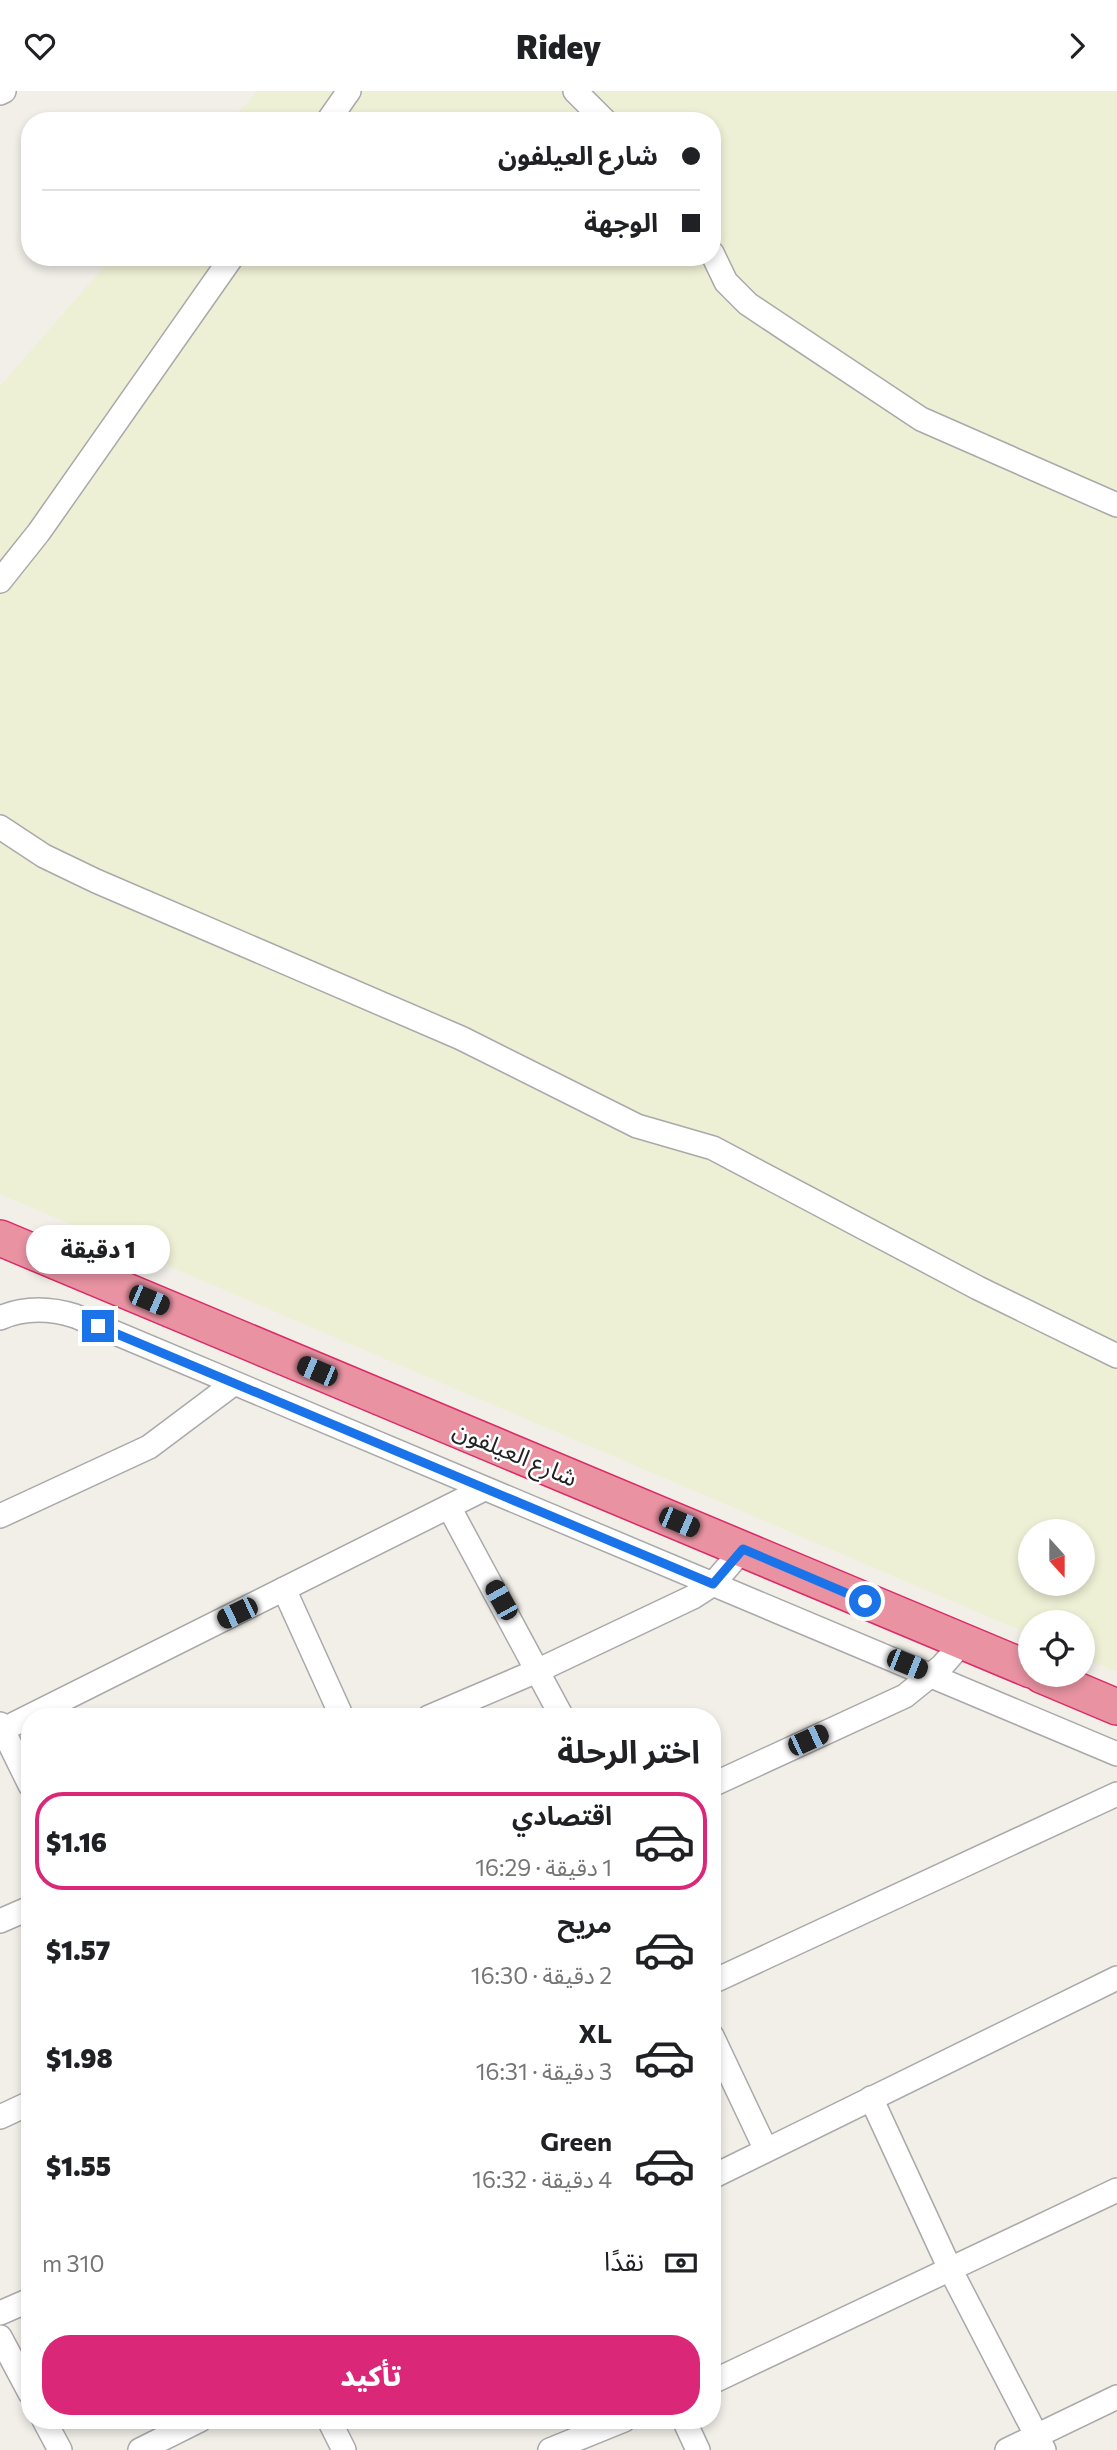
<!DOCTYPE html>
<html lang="ar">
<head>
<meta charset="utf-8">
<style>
	:root { --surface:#fff; --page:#f6f6f6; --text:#202124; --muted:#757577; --line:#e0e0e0; --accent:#db2777 }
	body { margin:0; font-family:Commissioner,"Noto Sans Arabic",sans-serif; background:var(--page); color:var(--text); direction:rtl; height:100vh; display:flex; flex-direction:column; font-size:26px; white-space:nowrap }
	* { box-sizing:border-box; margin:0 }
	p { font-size:23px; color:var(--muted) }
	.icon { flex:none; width:38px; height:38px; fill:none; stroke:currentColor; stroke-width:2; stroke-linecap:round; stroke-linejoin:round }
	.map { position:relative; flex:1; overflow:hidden; direction:ltr }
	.sheet { position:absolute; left:21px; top:1617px; width:700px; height:721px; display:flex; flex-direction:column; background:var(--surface); border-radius:28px; box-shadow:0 4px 10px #0003; direction:rtl }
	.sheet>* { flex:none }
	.guide { position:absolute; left:21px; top:21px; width:700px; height:154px; border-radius:28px; box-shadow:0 4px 10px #0003; direction:rtl; display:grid; align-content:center; height:154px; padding:0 21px; background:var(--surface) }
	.needle { width:46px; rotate:159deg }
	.tools { position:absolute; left:1018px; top:1428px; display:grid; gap:14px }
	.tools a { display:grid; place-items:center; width:77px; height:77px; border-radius:50%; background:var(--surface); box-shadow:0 4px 10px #0003; font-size:35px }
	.end { position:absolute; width:32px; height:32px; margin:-16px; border:9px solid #1a73e8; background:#fff; box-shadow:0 0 0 4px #fff }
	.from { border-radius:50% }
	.bubble { position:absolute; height:49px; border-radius:24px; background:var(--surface); box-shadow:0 4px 10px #0003; font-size:23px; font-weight:800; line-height:49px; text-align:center; direction:rtl }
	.car { position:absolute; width:21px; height:42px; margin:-21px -10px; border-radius:9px; box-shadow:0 0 5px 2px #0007; background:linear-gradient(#222 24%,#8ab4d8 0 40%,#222 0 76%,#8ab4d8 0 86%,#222 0) }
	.guide b { display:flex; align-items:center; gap:24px; height:66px; font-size:26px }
	.guide b+b { border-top:2px solid var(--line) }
	.guide i { width:18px; height:18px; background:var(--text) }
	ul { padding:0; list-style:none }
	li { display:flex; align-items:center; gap:21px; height:98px; margin:0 14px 10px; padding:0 7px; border:4px solid transparent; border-radius:28px }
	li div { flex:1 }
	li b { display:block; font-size:26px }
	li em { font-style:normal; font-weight:800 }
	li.active { border-color:var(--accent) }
	li>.icon { width:63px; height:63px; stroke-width:1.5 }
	h2 { padding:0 21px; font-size:32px; line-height:84px }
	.pay { display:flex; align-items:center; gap:18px; height:77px; padding:0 21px; font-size:26px }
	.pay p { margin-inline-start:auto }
	.action { display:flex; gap:14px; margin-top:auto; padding:14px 21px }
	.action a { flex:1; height:80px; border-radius:28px; background:var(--accent); color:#fff; font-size:28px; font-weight:800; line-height:80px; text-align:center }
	header { display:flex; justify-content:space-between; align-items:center; height:91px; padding:0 21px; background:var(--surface); font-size:32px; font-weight:800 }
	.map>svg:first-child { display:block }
</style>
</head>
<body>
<header><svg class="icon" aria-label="forward" viewBox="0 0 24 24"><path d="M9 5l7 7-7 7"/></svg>Ridey<svg class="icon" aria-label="heart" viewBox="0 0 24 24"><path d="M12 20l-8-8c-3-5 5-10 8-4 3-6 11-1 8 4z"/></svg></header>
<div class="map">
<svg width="1117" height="2359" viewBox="0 0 1117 2359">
	<rect width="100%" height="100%" fill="#f2efe9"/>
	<path fill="#eef0d5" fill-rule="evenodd" d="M257,0H1117V1581L1083,1567V1531H1031V1544L0,1103V295L112,166H712V30H231ZM1031,1440H1083V1493H1031Z"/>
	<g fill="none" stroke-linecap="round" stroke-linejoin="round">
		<defs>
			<g id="minor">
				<path d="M575,0L605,30"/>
				<path d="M0,2L4,0"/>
				<path d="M328,30L349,0"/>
				<path d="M712,162L726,191L748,213L921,328L1117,414"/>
				<path d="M0,490L39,441L232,166"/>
				<path d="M0,736L44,765L96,790L461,947L637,1035L713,1057L978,1197L1117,1265"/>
				<path d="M0,1227C25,1216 49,1217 75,1225L1117,1663"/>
				<path d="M449,1416L562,1626"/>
				<path d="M0,1425L149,1356L233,1293"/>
				<path d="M284,1498L342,1626"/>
				<path d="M429,1626L539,1579L693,1506L713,1493L743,1458"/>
				<path d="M0,1633L30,1694"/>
				<path d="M0,1640L484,1398"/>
				<path d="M712,1694L905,1605L942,1575L963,1551"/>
				<path d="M0,1830L30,1817"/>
				<path d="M712,1891L1117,1703"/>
				<path d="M712,1945L766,2059"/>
				<path d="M871,2007L950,2178L1044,2359"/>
				<path d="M0,2026L30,2012"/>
				<path d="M712,2086L1117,1887"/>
				<path d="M0,2222L30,2209"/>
				<path d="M0,2246L30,2302"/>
				<path d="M712,2291L1117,2099"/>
				<path d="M44,2329L60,2359"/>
				<path d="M329,2329L344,2359"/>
				<path d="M684,2329L698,2359"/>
				<path d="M140,2359L200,2329"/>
				<path d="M550,2359L624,2329"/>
				<path d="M1007,2359L1117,2306"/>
			</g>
			<g id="highway">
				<path d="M0,1147L1031,1579"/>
				<path d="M1041,1584L1117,1616"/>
			</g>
		</defs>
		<use href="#minor" stroke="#a9a9a9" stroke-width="26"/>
		<use href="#highway" stroke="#dc2a67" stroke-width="38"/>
		<use href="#minor" stroke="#fff" stroke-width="23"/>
		<use href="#highway" stroke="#e892a2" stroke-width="35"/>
	</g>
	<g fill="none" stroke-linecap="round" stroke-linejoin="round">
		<path stroke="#1a73e8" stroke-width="9" d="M98,1235L713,1493L743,1458L865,1510"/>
	</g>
	<g text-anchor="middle" stroke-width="5" stroke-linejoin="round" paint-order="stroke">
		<g font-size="24" fill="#222" stroke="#fff">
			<text transform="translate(515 1363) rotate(23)" y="8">شارع العيلفون</text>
		</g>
	</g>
</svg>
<div class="tools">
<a><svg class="needle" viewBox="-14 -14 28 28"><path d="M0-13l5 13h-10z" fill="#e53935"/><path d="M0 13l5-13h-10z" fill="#757577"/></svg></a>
<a><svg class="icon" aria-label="locate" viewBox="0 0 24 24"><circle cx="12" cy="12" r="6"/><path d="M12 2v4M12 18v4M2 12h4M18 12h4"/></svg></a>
</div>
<i class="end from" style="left:865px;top:1510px"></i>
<i class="end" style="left:98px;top:1235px"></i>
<div class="bubble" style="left:26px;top:1134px;width:144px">1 دقيقة</div>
<i class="car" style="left:149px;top:1209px;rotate:113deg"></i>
<i class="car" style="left:317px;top:1280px;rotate:293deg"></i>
<i class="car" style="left:679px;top:1431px;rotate:113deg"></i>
<i class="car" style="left:501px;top:1509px;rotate:331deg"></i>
<i class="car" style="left:237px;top:1522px;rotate:244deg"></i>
<i class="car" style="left:907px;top:1573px;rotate:112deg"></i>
<i class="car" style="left:808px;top:1649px;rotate:65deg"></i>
<div class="guide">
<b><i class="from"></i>شارع العيلفون</b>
<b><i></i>الوجهة</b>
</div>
<section class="sheet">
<h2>اختر الرحلة</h2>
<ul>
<li class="active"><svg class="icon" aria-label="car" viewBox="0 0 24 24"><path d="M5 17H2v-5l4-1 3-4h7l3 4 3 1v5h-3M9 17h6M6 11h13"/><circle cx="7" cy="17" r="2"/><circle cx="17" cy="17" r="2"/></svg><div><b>اقتصادي</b><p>1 دقيقة · 16:29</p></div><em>$1.16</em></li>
<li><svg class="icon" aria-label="car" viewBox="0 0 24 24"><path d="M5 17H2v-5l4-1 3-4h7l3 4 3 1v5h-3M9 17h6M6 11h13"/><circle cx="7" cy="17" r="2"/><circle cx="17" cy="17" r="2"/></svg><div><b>مريح</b><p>2 دقيقة · 16:30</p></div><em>$1.57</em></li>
<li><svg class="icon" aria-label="car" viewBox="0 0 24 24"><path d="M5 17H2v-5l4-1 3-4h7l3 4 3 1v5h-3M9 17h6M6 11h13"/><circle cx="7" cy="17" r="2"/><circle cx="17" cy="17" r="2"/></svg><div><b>XL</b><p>3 دقيقة · 16:31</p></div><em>$1.98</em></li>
<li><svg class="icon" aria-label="car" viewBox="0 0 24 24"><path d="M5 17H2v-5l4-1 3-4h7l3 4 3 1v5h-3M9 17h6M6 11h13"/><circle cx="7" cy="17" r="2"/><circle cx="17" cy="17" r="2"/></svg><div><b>Green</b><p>4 دقيقة · 16:32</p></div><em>$1.55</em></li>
</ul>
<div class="pay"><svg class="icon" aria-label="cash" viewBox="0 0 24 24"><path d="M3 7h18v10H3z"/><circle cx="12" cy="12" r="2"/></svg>نقدًا<p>310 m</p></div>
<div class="action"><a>تأكيد</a></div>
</section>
</div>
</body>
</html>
